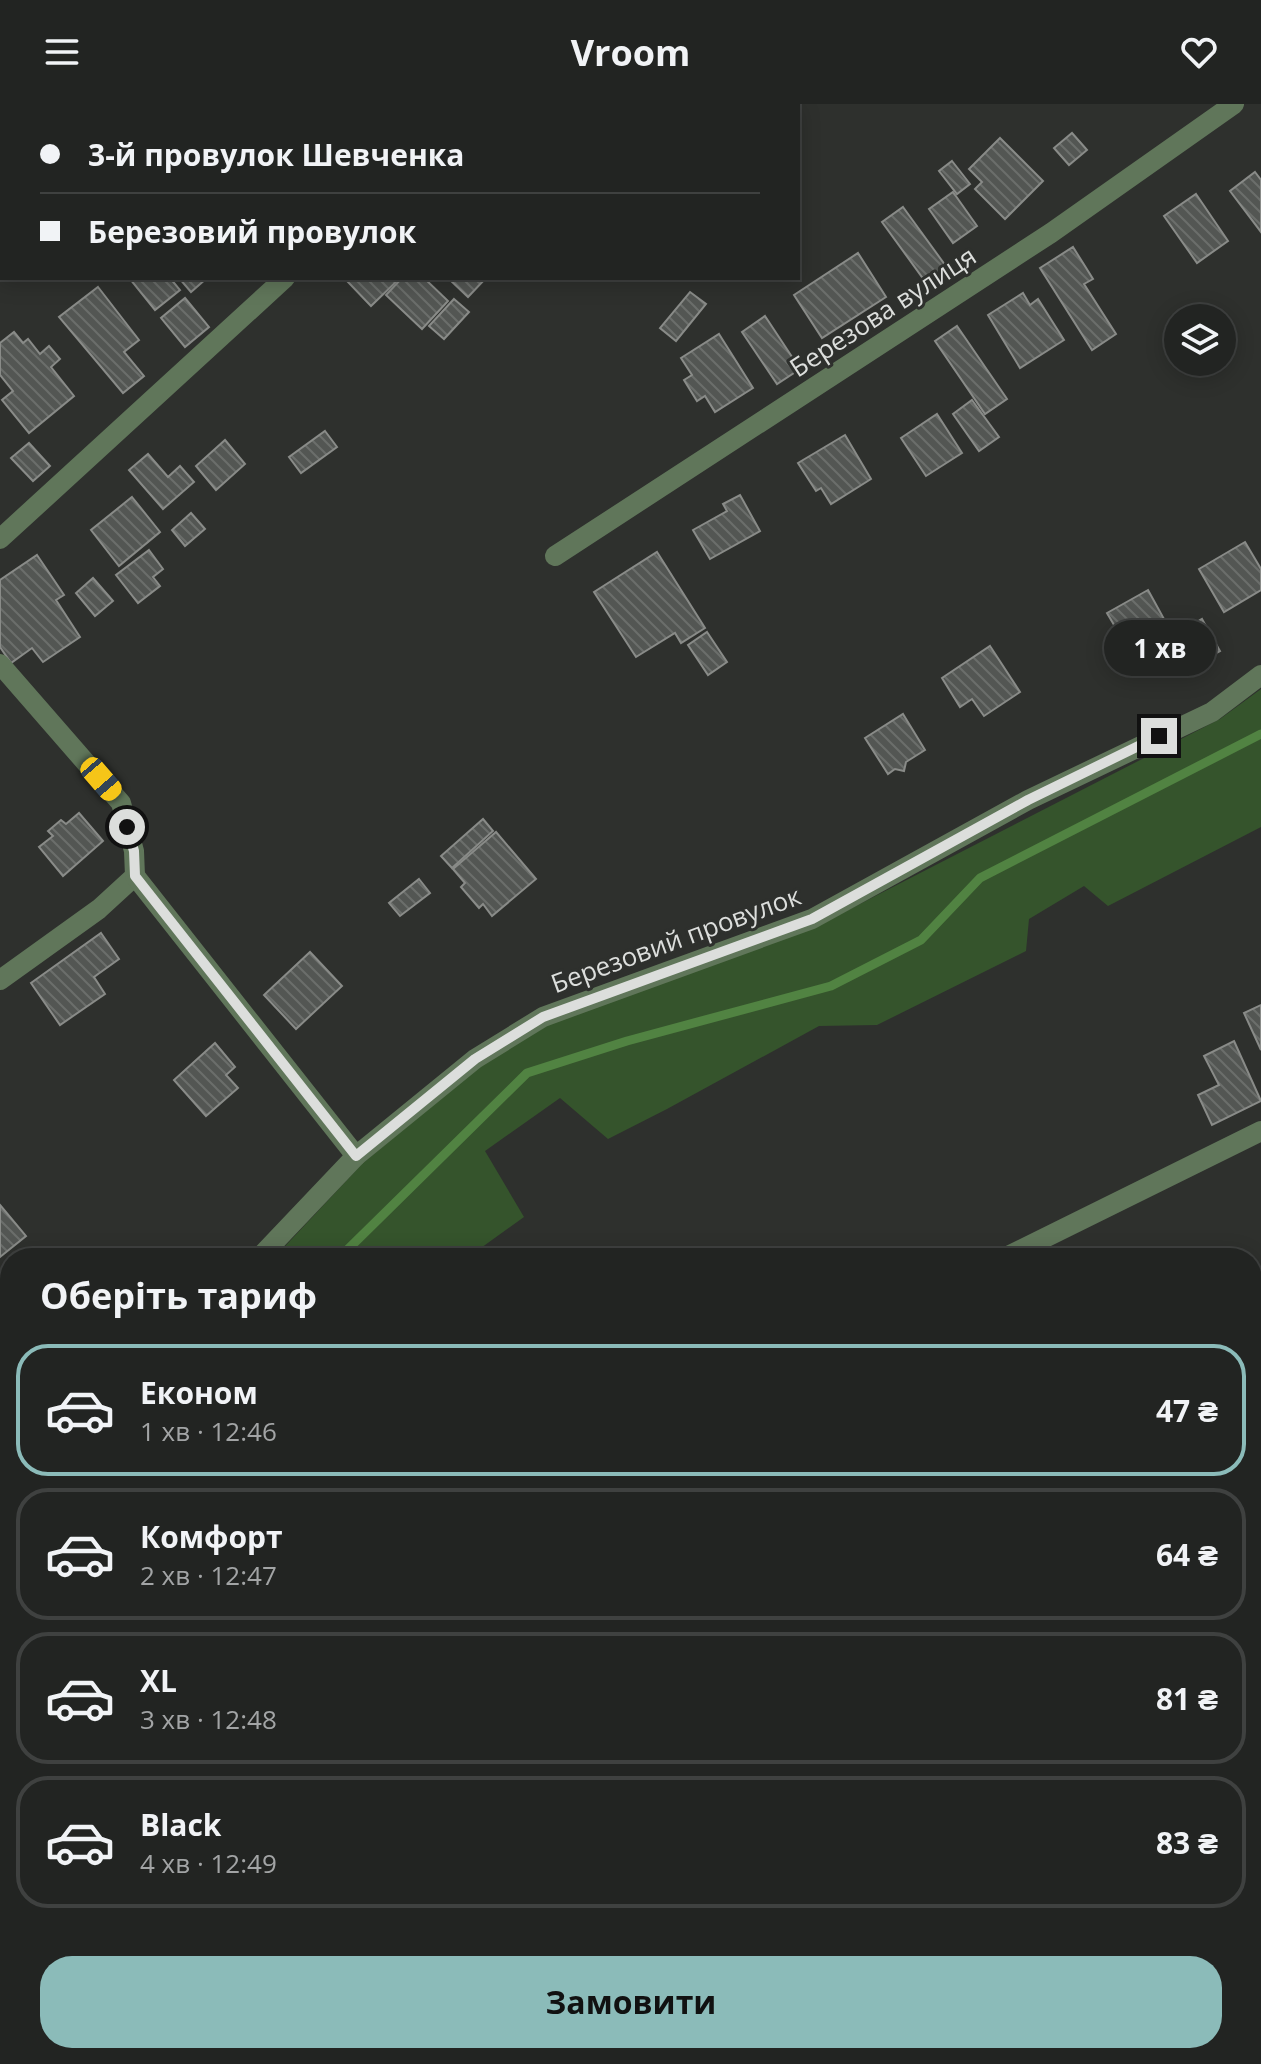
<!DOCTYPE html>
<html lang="uk">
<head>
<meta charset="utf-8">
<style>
	:root { --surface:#222422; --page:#2a2c2a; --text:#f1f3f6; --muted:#a2a4a5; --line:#3f4140; --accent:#8bbbb9 }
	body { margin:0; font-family:"Open Sans",sans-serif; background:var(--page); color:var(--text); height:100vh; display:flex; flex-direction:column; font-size:30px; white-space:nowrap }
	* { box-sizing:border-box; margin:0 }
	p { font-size:26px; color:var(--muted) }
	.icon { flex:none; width:44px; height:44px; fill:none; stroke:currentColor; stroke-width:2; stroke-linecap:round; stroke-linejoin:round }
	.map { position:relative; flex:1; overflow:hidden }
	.details { position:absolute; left:0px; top:1144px; width:1262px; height:816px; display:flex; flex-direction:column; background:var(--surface); border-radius:32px 32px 0 0; box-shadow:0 4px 20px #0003,0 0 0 2px var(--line) }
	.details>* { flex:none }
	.guide { position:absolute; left:0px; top:0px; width:800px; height:176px; box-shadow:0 4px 20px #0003,0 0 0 2px var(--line); display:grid; align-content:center; height:176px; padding:0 40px; background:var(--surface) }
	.buttons { position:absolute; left:1164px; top:200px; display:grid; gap:16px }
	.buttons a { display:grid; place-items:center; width:72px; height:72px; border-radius:50%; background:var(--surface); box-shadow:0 4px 20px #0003,0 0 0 2px var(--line); font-size:40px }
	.end { position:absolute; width:36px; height:36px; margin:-18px; border:10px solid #dcdedc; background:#111; box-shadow:0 0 0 4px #111 }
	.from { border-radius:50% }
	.bubble { position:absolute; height:56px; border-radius:28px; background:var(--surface); box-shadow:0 4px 20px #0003,0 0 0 2px var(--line); font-size:26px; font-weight:700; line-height:56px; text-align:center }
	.car { position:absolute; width:24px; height:48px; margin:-24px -12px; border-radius:10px; box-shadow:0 0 6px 2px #0007; background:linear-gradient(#f5c518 24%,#345 0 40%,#f5c518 0 76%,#345 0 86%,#f5c518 0) }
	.guide b { display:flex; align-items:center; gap:28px; height:76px; font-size:30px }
	.guide b+b { border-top:2px solid var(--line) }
	.guide i { width:20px; height:20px; background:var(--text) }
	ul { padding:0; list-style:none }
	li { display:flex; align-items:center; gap:24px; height:132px; margin:0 16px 12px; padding:0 24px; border:4px solid var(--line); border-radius:32px }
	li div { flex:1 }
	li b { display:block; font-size:30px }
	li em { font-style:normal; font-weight:700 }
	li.current { border-color:var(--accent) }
	li>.icon { width:72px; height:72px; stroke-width:1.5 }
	h2 { padding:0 40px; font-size:36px; line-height:96px }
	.cta { display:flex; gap:16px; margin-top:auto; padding:16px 40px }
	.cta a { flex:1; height:92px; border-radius:32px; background:var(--accent); color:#111; font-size:32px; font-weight:700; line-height:92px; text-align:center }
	header { display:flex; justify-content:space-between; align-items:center; height:104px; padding:0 40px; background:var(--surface); font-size:36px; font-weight:700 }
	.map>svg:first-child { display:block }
</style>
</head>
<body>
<header><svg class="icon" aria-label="menu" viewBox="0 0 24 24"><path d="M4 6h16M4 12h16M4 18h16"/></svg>Vroom<svg class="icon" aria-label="heart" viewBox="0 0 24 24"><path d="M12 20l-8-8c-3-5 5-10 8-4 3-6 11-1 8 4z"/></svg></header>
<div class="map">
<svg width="1261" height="1960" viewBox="0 0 1261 1960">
	<defs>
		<pattern id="building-back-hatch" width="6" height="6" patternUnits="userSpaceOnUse" patternTransform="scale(2)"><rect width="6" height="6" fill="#535653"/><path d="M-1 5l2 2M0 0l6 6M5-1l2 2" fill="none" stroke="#6b6e6b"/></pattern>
	</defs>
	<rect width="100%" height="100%" fill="#2e302d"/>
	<g fill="#35542c">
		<path d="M1261,585V723L1108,802L1084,782L1029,815L1026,847L877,921L819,922L667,1005L608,1035L560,994L485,1047L524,1113L467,1154H274L362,1060L480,961L545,919L815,823L1220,615Z"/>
		<path d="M10,1410V1530L0,1545V1417Z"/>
	</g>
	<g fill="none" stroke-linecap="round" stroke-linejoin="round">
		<g stroke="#518342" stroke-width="9">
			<path d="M339,1154L527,969L627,937L831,882L921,836L980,774L1261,630"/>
			<path d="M0,1482L10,1473"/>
		</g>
	</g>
	<g fill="url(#building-back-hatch)" stroke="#898b88" stroke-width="2">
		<path d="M670,0H705L702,2Z"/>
		<path d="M1072,29L1087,46L1069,61L1054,44Z"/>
		<path d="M1000,34L1043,77L1005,115L975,85L982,78L969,65Z"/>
		<path d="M952,57L970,80L957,90L939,67Z"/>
		<path d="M1255,68L1261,76V128L1230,87Z"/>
		<path d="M953,88L977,122L953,139L929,105Z"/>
		<path d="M1196,90L1228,137L1197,159L1164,112Z"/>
		<path d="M903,103L948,165L927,180L882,118Z"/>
		<path d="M1073,143L1093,175L1084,180L1116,230L1092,246L1040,164Z"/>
		<path d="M858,149L886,193L822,234L794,191Z"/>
		<path d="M170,174L180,186L155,206L130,175Z"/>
		<path d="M179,174H207L191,188Z"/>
		<path d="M352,174H400L371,202L348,178Z"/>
		<path d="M402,174H424L448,197L422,225L386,191Z"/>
		<path d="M448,174H486L468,193Z"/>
		<path d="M98,183L139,236L124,248L144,272L123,289L59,213Z"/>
		<path d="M690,188L706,200L676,237L660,224Z"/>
		<path d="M1023,189L1030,201L1038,195L1064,236L1020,264L988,211Z"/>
		<path d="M185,194L209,223L185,243L161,214Z"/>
		<path d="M454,195L469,208L444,235L429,222Z"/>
		<path d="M765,212L800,265L777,280L742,228Z"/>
		<path d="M957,222L1007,295L985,310L935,237Z"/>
		<path d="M14,228L23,239L28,235L40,250L49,242L60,255L51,263L74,292L29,329L2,296L13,287L0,271V239Z"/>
		<path d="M719,230L753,284L715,308L705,292L697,297L684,276L692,271L681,254Z"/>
		<path d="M972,296L999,333L979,347L953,310Z"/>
		<path d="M937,310L962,349L926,372L901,334Z"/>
		<path d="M325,327L337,343L301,369L289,353Z"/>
		<path d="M845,331L871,375L831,400L821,384L816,387L798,359Z"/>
		<path d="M225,336L245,360L216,386L196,362Z"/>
		<path d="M29,339L50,362L33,377L11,354Z"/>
		<path d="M148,350L168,373L180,362L194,378L163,405L129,366Z"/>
		<path d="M740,391L760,427L710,455L693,426L727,407L723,400Z"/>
		<path d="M132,393L160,428L119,462L91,426Z"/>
		<path d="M191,409L205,425L185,442L172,426Z"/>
		<path d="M1245,438L1261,465V486L1224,508L1199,465Z"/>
		<path d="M149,446L163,465L153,473L160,482L138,499L116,471Z"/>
		<path d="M657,448L705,524L681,539L675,529L636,553L594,488Z"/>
		<path d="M37,451L64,491L56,496L80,533L43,558L32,544L11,559L0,543V476Z"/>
		<path d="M93,474L113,497L95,512L76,489Z"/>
		<path d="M1148,486L1175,535L1143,553L1128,527L1120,531L1107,509Z"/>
		<path d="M1202,515L1220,547L1196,560L1178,529Z"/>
		<path d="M707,528L727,558L708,571L688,541Z"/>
		<path d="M990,542L1020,588L984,612L972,595L960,603L942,574Z"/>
		<path d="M903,610L925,646L906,658L904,667L895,665L888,670L865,634Z"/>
		<path d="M79,709L103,737L63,772L39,743L53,732L48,727L61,716L66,720Z"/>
		<path d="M483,715L493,727L452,764L441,752Z"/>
		<path d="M496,728L536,775L492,812L483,800L479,804L461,783L465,779L453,765Z"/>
		<path d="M419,775L430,789L400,812L389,799Z"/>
		<path d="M101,829L119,855L94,873L105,890L60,921L31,879Z"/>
		<path d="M310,848L342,882L296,925L264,891Z"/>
		<path d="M1261,901V946L1244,909Z"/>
		<path d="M1234,937L1261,997L1212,1021L1198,991L1219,981L1204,952Z"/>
		<path d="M215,939L235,963L226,971L238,984L206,1012L174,976Z"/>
		<path d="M0,1101L26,1132L0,1153Z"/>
		<path d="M10,1831V1897L0,1900V1833Z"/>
		<path d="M9,1948L10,1950H34V1960H8Z"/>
		<path d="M127,1950H167V1955Z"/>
		<path d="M278,1950H299L301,1951L297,1960H275Z"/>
		<path d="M789,1950H812L814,1960H791Z"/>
		<path d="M846,1950H881L884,1960H819Z"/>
	</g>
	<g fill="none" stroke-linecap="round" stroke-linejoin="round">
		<g stroke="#60765a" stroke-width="20">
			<path d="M180,0L182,2"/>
			<path d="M451,2L453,0"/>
			<path d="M0,435L285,174"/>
			<path d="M555,452L1051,129L1234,0"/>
			<path d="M0,560L121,699L134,747L135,772L99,805L0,876"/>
			<path d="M135,772L356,1052L475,955L543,913L812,815L1028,696L1212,608L1261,571"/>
			<path d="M259,1154L356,1052"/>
			<path d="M1004,1154L1261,1027"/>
			<path d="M0,1405L10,1398"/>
			<path d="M1252,1660L1261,1658"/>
			<path d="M1035,1950L1041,1960"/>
			<path d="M185,1960L189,1950"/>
			<path d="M647,1960L677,1950"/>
		</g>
	</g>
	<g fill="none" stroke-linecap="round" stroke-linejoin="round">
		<path stroke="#dcdedc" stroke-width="10" d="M127,723L134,747L135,772L356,1052L475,955L543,913L812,815L1028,696L1159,632"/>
	</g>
	<g text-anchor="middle" stroke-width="6" stroke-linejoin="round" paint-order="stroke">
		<g font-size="26" fill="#dcdedc" stroke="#2e302d">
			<text transform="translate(883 208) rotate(-33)" y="9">Березова вулиця</text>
			<text transform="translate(676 836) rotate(-20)" y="9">Березовий провулок</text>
		</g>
	</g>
</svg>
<div class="buttons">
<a><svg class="icon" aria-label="layers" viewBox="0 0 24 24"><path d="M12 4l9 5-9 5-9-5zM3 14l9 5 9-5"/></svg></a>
</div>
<i class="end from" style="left:127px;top:723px"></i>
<i class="end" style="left:1159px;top:632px"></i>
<div class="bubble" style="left:1104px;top:516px;width:112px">1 хв</div>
<i class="car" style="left:101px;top:675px;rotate:139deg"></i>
<div class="guide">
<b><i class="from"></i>3-й провулок Шевченка</b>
<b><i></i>Березовий провулок</b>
</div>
<section class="details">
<h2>Оберіть тариф</h2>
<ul>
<li class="current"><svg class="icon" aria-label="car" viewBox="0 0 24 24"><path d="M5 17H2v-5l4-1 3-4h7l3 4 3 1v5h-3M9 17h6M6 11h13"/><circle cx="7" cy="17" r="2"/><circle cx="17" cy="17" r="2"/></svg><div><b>Економ</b><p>1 хв · 12:46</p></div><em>47 ₴</em></li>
<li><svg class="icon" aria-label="car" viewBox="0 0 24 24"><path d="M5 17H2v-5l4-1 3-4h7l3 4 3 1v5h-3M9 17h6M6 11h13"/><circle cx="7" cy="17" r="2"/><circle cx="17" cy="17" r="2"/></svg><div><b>Комфорт</b><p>2 хв · 12:47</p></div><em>64 ₴</em></li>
<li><svg class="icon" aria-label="car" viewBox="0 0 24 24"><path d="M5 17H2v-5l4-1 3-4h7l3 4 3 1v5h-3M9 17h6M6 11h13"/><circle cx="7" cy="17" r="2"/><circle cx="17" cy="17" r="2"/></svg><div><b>XL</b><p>3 хв · 12:48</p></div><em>81 ₴</em></li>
<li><svg class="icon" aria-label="car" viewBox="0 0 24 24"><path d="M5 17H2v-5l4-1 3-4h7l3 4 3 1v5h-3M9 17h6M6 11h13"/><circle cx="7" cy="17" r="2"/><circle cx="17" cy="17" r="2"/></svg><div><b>Black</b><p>4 хв · 12:49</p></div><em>83 ₴</em></li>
</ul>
<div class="cta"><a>Замовити</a></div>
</section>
</div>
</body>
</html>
